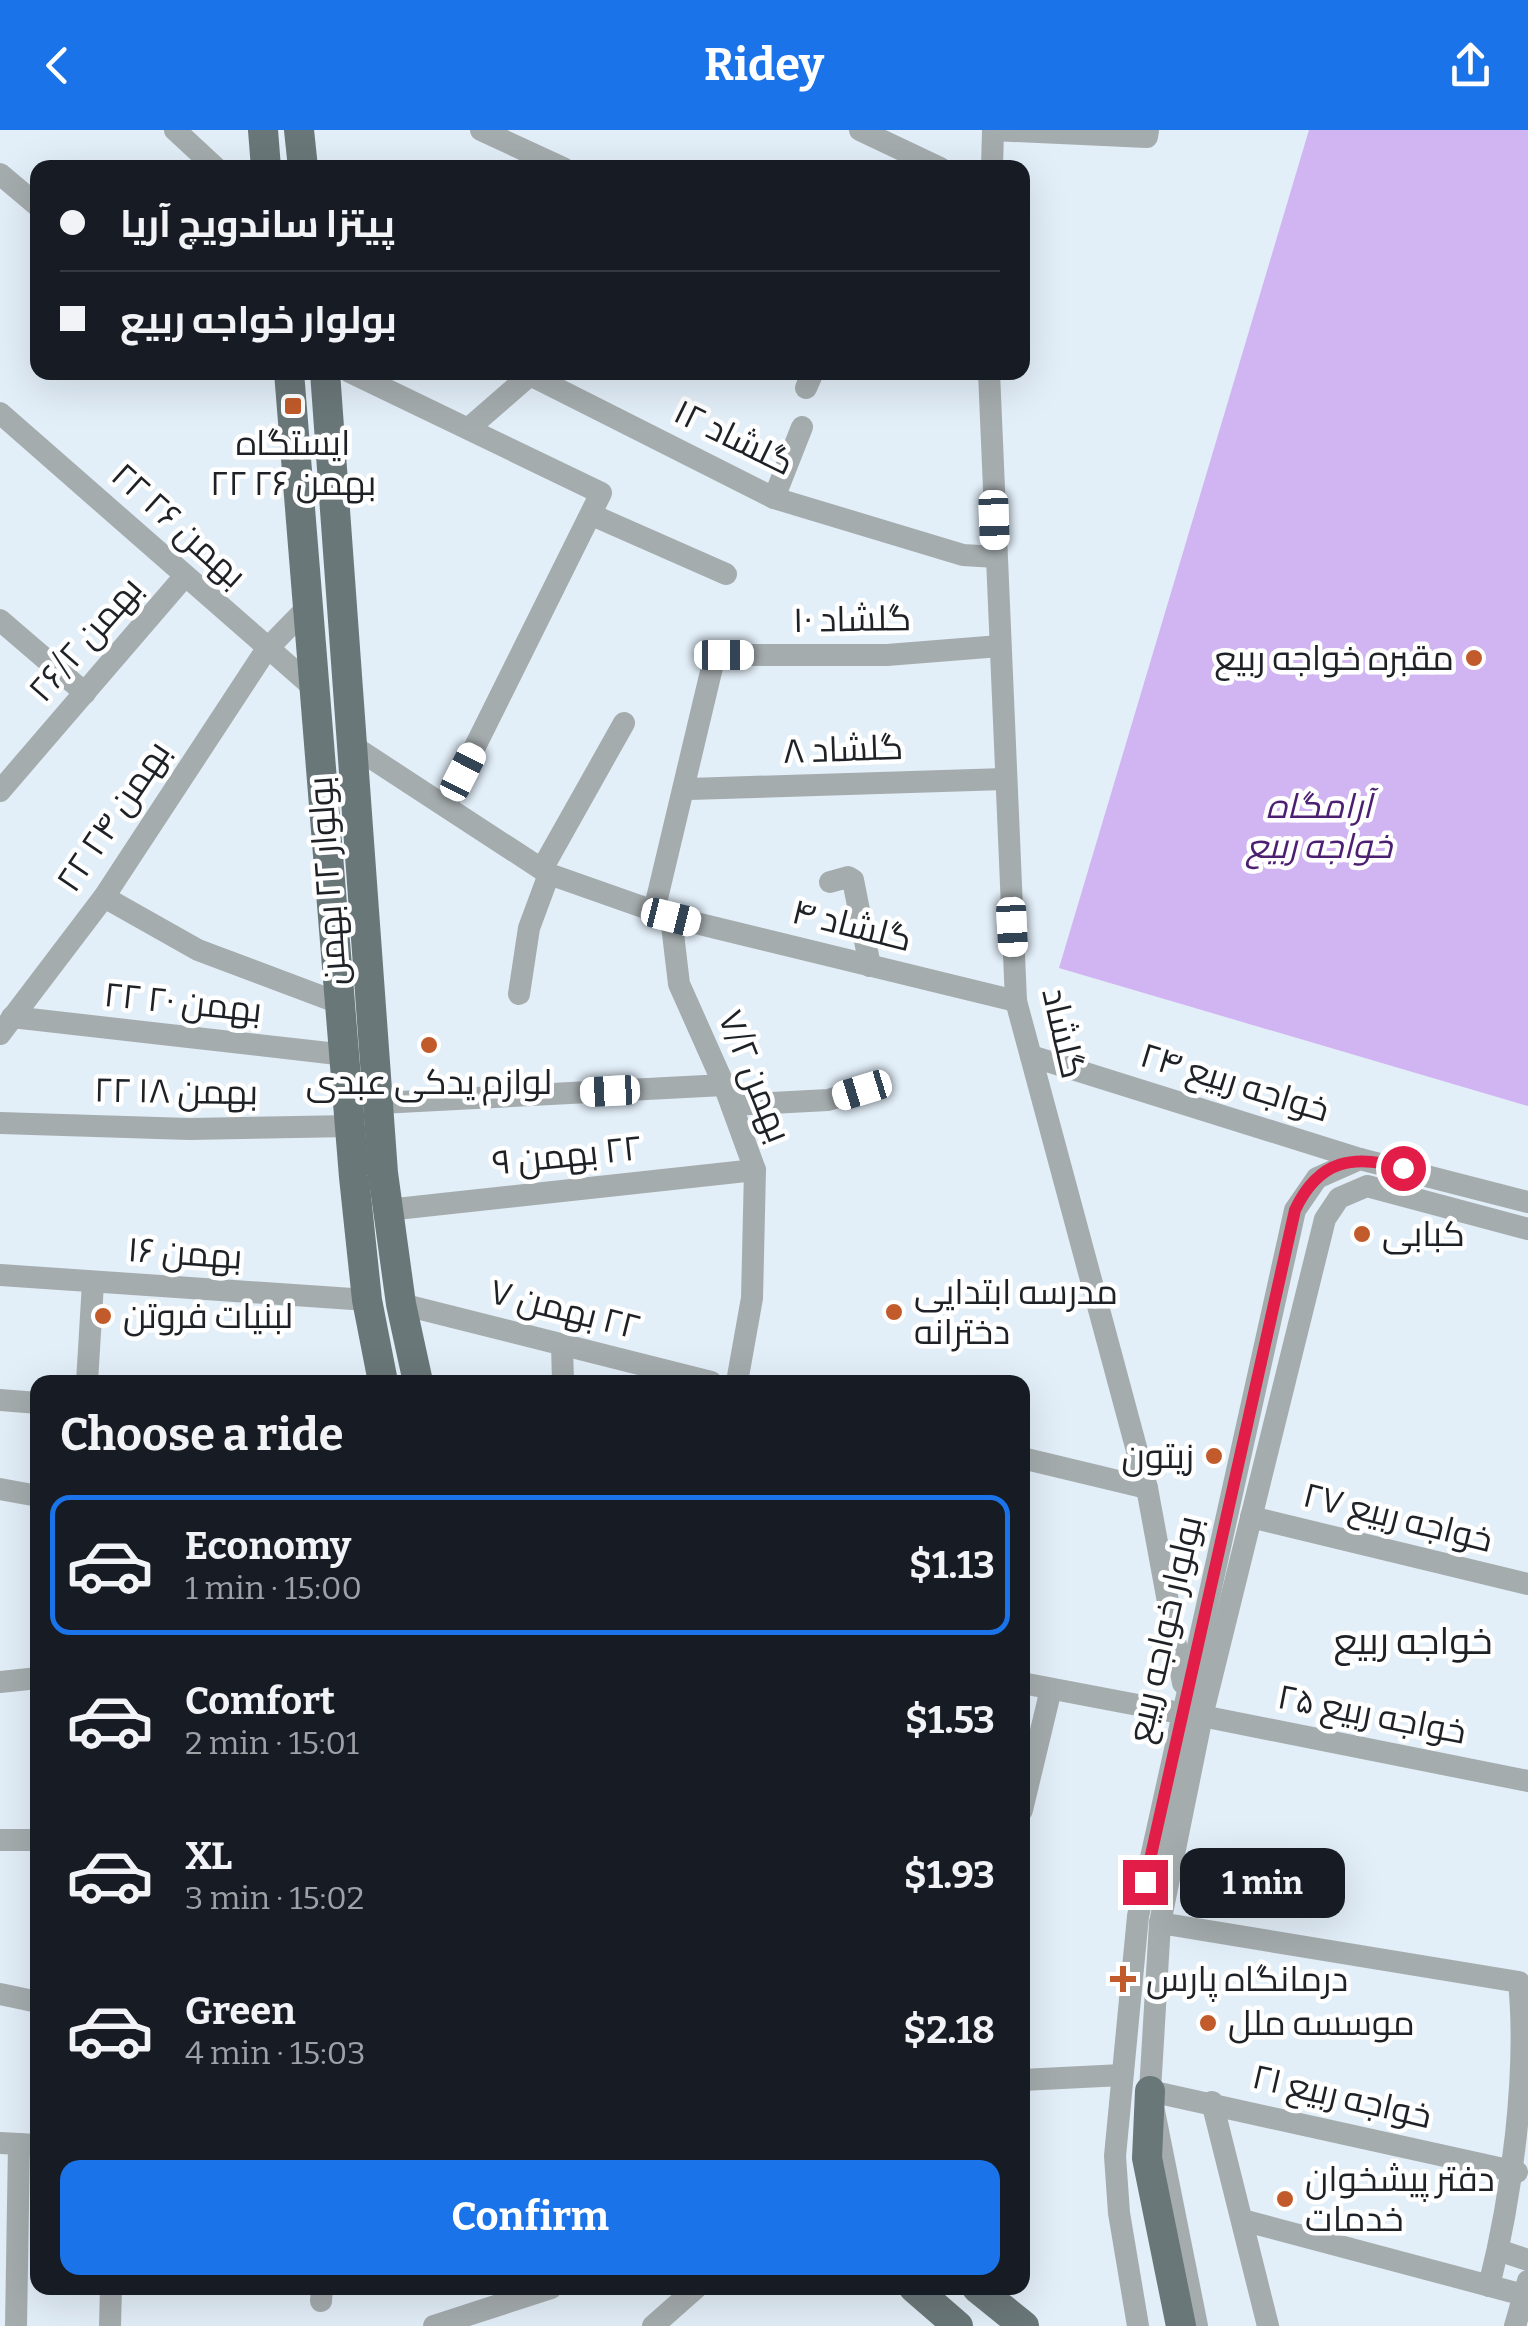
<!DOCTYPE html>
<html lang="en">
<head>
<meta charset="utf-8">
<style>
	:root { --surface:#171b24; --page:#20242c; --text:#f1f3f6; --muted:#9ea1a6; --line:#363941; --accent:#1a73e8 }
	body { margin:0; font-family:Bitter,Cairo,serif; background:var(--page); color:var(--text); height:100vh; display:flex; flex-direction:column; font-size:38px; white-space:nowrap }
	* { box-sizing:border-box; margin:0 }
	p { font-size:32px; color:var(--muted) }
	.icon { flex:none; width:55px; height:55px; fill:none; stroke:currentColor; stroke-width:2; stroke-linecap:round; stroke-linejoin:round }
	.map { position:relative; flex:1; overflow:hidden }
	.panel { position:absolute; left:30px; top:1245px; width:1000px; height:920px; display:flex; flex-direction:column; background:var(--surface); border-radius:20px; box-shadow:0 10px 40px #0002 }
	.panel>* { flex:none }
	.top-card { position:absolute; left:30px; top:30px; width:1000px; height:220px; border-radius:20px; box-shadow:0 10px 40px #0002; display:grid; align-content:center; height:220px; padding:0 30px; background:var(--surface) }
	.end { position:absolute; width:45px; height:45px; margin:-22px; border:12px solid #e11d48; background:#fff; box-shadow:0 0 0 5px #fff }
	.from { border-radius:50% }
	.bubble { position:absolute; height:70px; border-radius:20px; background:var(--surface); box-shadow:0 10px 40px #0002; font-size:32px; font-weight:700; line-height:70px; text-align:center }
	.car { position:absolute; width:30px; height:60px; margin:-30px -15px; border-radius:12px; box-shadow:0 0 8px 2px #0007; background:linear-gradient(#fff 24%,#345 0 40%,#fff 0 76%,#345 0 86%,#fff 0) }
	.top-card b { display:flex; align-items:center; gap:35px; height:95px; font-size:38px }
	.top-card b+b { border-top:2px solid var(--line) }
	.top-card i { width:25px; height:25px; background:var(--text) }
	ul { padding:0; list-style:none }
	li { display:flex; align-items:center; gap:30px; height:140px; margin:0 20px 15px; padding:0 10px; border:5px solid transparent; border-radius:20px }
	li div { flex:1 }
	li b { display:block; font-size:38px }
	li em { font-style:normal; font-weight:700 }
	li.on { border-color:var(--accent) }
	li>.icon { width:90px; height:90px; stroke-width:1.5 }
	h2 { padding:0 30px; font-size:45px; line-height:120px }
	.action { display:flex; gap:20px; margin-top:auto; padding:20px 30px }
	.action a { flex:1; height:115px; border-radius:20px; background:var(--accent); color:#fff; font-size:40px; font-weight:700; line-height:115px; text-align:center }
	header { display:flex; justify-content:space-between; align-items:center; height:130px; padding:0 30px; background:var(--accent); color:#fff; font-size:45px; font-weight:700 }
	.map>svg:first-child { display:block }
</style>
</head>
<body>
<header><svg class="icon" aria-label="back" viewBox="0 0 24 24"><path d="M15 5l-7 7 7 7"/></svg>Ridey<svg class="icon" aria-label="share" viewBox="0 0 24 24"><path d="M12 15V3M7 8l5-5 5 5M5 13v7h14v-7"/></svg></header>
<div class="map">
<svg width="1528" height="2196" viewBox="0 0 1528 2196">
	<rect width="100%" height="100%" fill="#e2eef8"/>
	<path fill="#d1b4f2" d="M1309,0H1528V976L1059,838Z"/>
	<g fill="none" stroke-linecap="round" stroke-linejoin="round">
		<g stroke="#a5acae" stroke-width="22">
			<path d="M175,0L216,38"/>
			<path d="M481,0L563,38"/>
			<path d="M860,0L940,38"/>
			<path d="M993,0L1147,7L1148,0"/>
			<path d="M992,38L993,0"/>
			<path d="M0,44L38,76"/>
			<path d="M350,242L601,363L446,675"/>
			<path d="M989,242L1016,871L1147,1358L1183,1553"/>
			<path d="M806,258L813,242"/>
			<path d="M0,283L314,558"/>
			<path d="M469,298L530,245L774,368L963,425L996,427"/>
			<path d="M774,368L802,297"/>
			<path d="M592,385L726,444"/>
			<path d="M0,490L85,563"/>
			<path d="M356,618L549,744L671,787L1016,871"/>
			<path d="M685,655L689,659L1005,649"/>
			<path d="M0,661L184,447"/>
			<path d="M542,739L624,593"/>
			<path d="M830,752L848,747L853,750L870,836"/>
			<path d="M104,767L198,820L339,873"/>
			<path d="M654,781L714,529L724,525H887L1000,516"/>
			<path d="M671,787L679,854L724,955L755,1040L752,1168L737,1252"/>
			<path d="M519,864L529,798L549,744"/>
			<path d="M12,887L346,925"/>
			<path d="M0,904L104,767L266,520L308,477"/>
			<path d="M1031,926L1360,1029"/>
			<path d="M380,973L724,955"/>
			<path d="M732,975L828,970L862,960"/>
			<path d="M0,993L189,999L351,996"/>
			<path d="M387,1080L755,1040"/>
			<path d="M0,1145L367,1170"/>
			<path d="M401,1174L711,1252"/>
			<path d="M562,1215L563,1252"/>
			<path d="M87,1252L93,1153"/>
			<path d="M0,1270L38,1273"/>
			<path d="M1022,1328L1147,1358"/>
			<path d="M0,1359L38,1366"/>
			<path d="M1251,1387L1528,1454"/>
			<path d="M0,1552L38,1548"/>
			<path d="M1022,1553L1180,1583"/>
			<path d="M1202,1586L1528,1651"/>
			<path d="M1022,1680L1051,1559"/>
			<path d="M0,1710H38"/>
			<path d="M1160,1793L1519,1852C1528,1943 1512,2066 1489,2156"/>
			<path d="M0,1864L38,1872"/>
			<path d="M1022,1950L1122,1945"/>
			<path d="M1150,1961L1517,2042"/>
			<path d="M1212,1972L1268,2196"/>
			<path d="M0,2013L38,2015"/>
			<path d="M1242,2090L1524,2165"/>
			<path d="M1498,2120L1528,2130"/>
			<path d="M321,2171L322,2158"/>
			<path d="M16,2196L19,2014"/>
			<path d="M110,2196L111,2158"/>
			<path d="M434,2196L551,2158"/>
			<path d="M653,2196L696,2158"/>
			<path d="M1138,2196L1119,2083L1115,2026L1138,1786L1295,1080L1317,1048L1360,1029L1528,1072"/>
			<path d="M1197,2196L1150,1961L1160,1793L1202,1586L1325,1089L1339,1068L1367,1056L1528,1099"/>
			<path d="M1515,2196L1528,2151"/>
		</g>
		<g stroke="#6a7779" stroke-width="30">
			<path d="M263,0L266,38"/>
			<path d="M299,0L303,38"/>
			<path d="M289,242L354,1047L367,1170L383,1252"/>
			<path d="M325,242L383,1043L401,1174L418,1252"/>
			<path d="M1150,1961L1147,2028L1181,2196"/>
			<path d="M914,2158L958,2196"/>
			<path d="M977,2158L1024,2196"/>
		</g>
	</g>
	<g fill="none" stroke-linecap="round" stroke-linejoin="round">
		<path stroke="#e11d48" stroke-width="12" d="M1145,1752L1295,1080C1319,1029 1354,1024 1403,1038"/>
	</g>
	<g fill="#c15b2b" stroke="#fff" stroke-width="4">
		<rect x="283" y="266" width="20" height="20" rx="5"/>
		<circle cx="1474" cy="528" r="10"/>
		<circle cx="429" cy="915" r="10"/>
		<circle cx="1362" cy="1104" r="10"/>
		<circle cx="894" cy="1182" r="10"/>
		<circle cx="103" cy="1186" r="10"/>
		<circle cx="1214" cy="1326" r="10"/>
		<path d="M1118 1834h10v10h10v10h-10v10h-10v-10h-10v-10h10z"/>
		<circle cx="1208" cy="1893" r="10"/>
		<circle cx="1285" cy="2069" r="10"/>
	</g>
	<g text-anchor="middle" stroke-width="9" stroke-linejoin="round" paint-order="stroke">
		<g font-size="35" fill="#1e2226" stroke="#fff">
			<text transform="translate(734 307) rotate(26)" y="12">گلشاد ۱۲</text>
			<text transform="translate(179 395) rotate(42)" y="12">۲۲ بهمن ۲۶</text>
			<text transform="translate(852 489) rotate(-1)" y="12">گلشاد ۱۰</text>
			<text transform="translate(85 509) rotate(-49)" y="12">بهمن ۲۶/۲</text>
			<text transform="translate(843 619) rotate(-2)" y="12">گلشاد ۸</text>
			<text transform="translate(113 686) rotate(-56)" y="12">۲۲ بهمن ۲۴</text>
			<text transform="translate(327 751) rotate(-94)" y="12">بولوار ۲۲ بهمن</text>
			<text transform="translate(852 795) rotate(14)" y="12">گلشاد ۴</text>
			<text transform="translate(183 872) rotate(6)" y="12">۲۲ بهمن ۲۰</text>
			<text transform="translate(1064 903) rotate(77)" y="12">گلشاد</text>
			<text transform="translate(755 946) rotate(68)" y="12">بهمن ۷/۲</text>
			<text transform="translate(1235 952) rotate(17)" y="12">خواجه ربیع ۲۴</text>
			<text transform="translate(176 961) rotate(1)" y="12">۲۲ بهمن ۱۸</text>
			<text transform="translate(567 1025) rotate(-6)" y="12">٢٢ بهمن ۹</text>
			<text transform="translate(185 1123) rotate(4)" y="12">بهمن ۱۶</text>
			<text transform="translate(565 1179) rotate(14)" y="12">٢٢ بهمن ٧</text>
			<text transform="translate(1398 1387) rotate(14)" y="12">خواجه ربیع ۲۷</text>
			<text transform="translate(1164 1499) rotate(-77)" y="12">بولوار خواجه ربیع</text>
			<text transform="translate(1372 1584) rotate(11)" y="12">خواجه ربیع ۲۵</text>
			<text transform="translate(1342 1966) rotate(13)" y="12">خواجه ربیع ۲۱</text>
		</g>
		<g font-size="35" fill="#1e2226" stroke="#fff" text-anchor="start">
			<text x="293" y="325" text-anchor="middle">ایستگاه<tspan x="293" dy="40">۲۲ بهمن ۲۶</tspan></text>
			<text x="1454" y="540" text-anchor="end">مقبره خواجه ربیع</text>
			<text x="429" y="964" text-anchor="middle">لوازم یدکی عبدی</text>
			<text x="1382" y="1116">کبابی</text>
			<text x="914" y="1174">مدرسه ابتدایی<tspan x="914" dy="40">دخترانه</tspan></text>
			<text x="123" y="1198">لبنیات فروتن</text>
			<text x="1194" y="1338" text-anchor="end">زیتون</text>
			<text x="1146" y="1861">درمانگاه پارس</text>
			<text x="1228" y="1905">موسسه ملل</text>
			<text x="1305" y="2061">دفتر پیشخوان<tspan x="1305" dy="40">خدمات</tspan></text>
		</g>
		<g font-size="35" font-style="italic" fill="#4c1f71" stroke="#fff">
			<text x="1319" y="688">آرامگاه<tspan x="1319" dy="40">خواجه ربیع</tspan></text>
		</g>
		<g font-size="38" fill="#1e2226" stroke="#fff">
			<text x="1413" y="1524">خواجه ربیع</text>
		</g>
	</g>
</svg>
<i class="end from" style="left:1403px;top:1038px"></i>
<i class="end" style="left:1145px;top:1752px"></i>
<div class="bubble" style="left:1180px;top:1718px;width:165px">1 min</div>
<i class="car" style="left:994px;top:390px;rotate:178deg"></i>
<i class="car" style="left:724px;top:525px;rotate:90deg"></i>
<i class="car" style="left:463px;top:642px;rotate:27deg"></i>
<i class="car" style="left:671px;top:787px;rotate:104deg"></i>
<i class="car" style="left:1012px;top:797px;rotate:177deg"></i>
<i class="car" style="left:862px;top:960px;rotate:253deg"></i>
<i class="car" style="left:610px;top:961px;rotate:267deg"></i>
<div class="top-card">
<b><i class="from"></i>پیتزا ساندویچ آریا</b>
<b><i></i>بولوار خواجه ربیع</b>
</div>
<section class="panel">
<h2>Choose a ride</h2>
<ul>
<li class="on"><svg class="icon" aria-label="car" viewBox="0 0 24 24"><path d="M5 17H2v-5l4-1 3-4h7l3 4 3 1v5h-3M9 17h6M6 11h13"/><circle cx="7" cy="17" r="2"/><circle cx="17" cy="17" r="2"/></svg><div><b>Economy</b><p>1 min · 15:00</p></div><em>$1.13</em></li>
<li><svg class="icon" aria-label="car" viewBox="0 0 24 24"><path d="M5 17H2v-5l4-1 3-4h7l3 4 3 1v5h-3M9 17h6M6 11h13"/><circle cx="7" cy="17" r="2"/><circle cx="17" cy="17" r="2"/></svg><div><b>Comfort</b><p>2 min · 15:01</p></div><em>$1.53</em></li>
<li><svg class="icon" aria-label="car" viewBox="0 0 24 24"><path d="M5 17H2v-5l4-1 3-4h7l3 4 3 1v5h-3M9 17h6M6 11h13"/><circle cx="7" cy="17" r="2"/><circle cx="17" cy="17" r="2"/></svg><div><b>XL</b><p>3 min · 15:02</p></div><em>$1.93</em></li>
<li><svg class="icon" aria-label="car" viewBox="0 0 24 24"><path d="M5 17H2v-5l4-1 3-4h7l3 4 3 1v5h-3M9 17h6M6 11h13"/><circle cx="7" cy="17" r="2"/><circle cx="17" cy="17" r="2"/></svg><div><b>Green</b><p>4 min · 15:03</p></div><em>$2.18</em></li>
</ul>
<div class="action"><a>Confirm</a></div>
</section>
</div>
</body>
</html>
